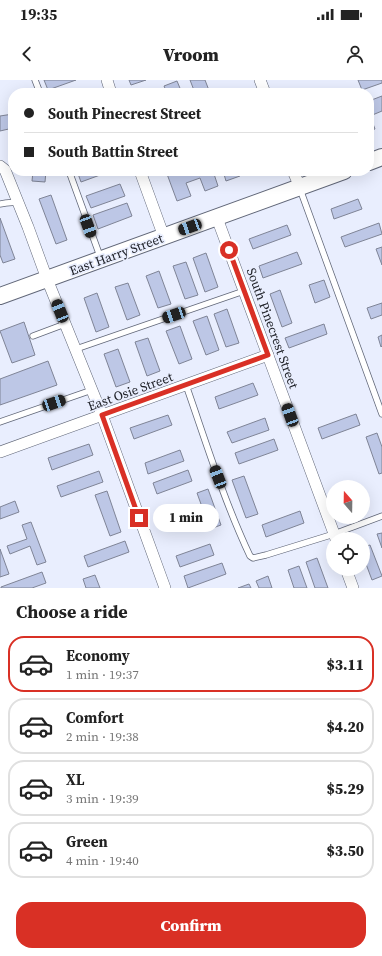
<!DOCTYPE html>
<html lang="en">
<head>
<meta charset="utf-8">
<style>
	:root { --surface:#fff; --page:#f2f2f2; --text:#222; --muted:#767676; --line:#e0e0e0; --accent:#d93025 }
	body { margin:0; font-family:"Source Serif 4",serif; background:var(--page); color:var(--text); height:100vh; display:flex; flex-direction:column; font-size:15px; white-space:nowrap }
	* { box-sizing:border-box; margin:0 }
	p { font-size:13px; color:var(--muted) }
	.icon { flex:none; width:22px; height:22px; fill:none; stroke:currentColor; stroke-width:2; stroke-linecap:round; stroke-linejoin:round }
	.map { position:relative; height:508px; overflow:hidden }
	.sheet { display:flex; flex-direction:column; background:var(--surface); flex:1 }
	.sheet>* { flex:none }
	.top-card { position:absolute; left:8px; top:8px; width:366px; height:88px; border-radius:16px; box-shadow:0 4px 16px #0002; display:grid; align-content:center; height:88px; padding:0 16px; background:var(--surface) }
	.needle { width:26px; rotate:340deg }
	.controls { position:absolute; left:326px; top:400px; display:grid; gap:8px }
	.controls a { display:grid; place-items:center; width:44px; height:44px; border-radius:50%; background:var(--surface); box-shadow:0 4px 16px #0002; font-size:20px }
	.end { position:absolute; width:18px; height:18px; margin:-9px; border:5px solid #d93025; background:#fff; box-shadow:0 0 0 2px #fff }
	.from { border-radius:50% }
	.bubble { position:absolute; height:28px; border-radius:14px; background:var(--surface); box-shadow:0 4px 16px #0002; font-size:13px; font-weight:800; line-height:28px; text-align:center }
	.car { position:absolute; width:12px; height:24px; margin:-12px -6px; border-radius:5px; box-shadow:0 0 3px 1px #0007; background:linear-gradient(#222 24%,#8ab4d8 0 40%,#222 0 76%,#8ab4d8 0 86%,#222 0) }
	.top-card b { display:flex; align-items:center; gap:14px; height:38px; font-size:15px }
	.top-card b+b { border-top:1px solid var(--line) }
	.top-card i { width:10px; height:10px; background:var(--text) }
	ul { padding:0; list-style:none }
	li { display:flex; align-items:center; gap:12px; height:56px; margin:0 8px 6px; padding:0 8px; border:2px solid var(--line); border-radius:16px }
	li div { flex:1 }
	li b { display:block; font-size:15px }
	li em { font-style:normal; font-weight:800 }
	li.on { border-color:var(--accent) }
	li>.icon { width:36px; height:36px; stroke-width:1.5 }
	h2 { padding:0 16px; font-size:18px; line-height:48px }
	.cta { display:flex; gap:8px; margin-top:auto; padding:8px 16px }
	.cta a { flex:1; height:46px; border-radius:16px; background:var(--accent); color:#fff; font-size:16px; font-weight:800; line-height:46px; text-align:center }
	.status { display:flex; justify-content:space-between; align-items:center; height:28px; padding:0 20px; background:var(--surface); direction:ltr }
	.status svg { height:11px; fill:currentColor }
	header { display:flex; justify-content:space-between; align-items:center; height:52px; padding:0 16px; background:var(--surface); font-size:18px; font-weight:800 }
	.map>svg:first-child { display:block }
</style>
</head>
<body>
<div class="status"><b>19:35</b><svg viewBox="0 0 49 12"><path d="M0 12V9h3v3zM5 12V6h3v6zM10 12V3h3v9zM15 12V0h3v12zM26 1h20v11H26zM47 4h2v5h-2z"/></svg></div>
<header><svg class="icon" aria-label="back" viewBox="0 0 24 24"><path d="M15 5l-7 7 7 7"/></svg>Vroom<svg class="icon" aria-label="person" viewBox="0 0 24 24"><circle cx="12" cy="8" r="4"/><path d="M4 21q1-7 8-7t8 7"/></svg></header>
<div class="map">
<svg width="382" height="508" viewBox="0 0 382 508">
	<rect width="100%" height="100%" fill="#e9eefe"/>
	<g fill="#bdc7e6" stroke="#7f8496">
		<path d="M44,0H76L48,10Z"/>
		<path d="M129,0H146L131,5Z"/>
		<path d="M190,0H205L210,13H195Z"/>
		<path d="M358,0H382V3L362,10Z"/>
		<path d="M177,1L182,13H167L164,6Z"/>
		<path d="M382,16V31L370,36L375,49L369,51V21Z"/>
		<path d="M13,34V48L0,51V36Z"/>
		<path d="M33,91H46L45,102L32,101Z"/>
		<path d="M77,91H111L81,102Z"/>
		<path d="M176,91H213L218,106L205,111L200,98L186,103L191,116L177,121L167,94Z"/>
		<path d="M223,91H239L240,96L226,101Z"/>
		<path d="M120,104L125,116L91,128L86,116Z"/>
		<path d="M51,115L67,160L56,164L39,119Z"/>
		<path d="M358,119L362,129L334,139L331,129Z"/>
		<path d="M127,123L132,136L98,149L93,135Z"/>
		<path d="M0,138L15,179L3,183L0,175Z"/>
		<path d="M379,143L382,154L345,167L341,157Z"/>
		<path d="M287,145L291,155L253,169L249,159Z"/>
		<path d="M382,167V185L376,169Z"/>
		<path d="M297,172L302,184L263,198L259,186Z"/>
		<path d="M206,173L218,207L205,212L193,178Z"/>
		<path d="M186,182L198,215L185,219L173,186Z"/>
		<path d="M159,191L171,224L158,228L146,196Z"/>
		<path d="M324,200L330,217L315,223L309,205Z"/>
		<path d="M128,203L140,235L127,240L115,207Z"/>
		<path d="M280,210L292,243L282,247L270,214Z"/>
		<path d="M97,213L109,247L96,252L84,218Z"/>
		<path d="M382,223V235L371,239L367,228Z"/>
		<path d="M227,229L239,263L226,267L214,234Z"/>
		<path d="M207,236L219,270L206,275L193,241Z"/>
		<path d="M24,242L35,275L12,283L0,251Z"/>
		<path d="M324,244L327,254L289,268L285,258Z"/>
		<path d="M180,246L192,279L179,284L166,251Z"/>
		<path d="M382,255V266L381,267L378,257Z"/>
		<path d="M148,258L160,291L147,296L135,262Z"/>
		<path d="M118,269L130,302L116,307L104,274Z"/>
		<path d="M48,281L57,305L0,325V299Z"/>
		<path d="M253,303L258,315L219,329L215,317Z"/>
		<path d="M356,334L360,345L322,359L318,348Z"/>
		<path d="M168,335L172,345L134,359L130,348Z"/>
		<path d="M265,338L269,350L232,363L227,352Z"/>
		<path d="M377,353L382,367V393L379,394L366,357Z"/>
		<path d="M274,359L278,370L239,384L235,373Z"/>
		<path d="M89,364L93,375L52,390L48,378Z"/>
		<path d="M180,370L184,381L148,394L145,383Z"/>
		<path d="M188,390L192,401L157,414L153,403Z"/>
		<path d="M99,391L103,402L61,417L57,406Z"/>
		<path d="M244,396L258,434L246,438L232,400Z"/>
		<path d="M208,409L221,445L210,449L197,413Z"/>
		<path d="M107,411L121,452L110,456L95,415Z"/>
		<path d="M15,421L19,432L0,439V427Z"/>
		<path d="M300,431L304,443L266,457L262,445Z"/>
		<path d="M31,442L46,482L37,485L30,466L10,474L7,466L27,459L22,445Z"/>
		<path d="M382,453V468L377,454Z"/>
		<path d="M125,461L129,472L88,487L84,476Z"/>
		<path d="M210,464L214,475L180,487L176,476Z"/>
		<path d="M370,465L382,496L372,500L363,476V467Z"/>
		<path d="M0,469L9,494L0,497Z"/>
		<path d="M317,478L328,508H315L306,482Z"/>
		<path d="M222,483L226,494L188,508L184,496Z"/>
		<path d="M299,486L307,508H294L288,490Z"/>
		<path d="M42,492L46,503L32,508H1V507Z"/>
		<path d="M95,495L100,508H86L83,499Z"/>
		<path d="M268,496L272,508H259L256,501Z"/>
		<path d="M249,504L251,508H238Z"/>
	</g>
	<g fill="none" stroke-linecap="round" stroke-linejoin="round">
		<defs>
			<g id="service">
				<path d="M35,0L40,13"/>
				<path d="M69,91L101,179"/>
				<path d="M300,109L382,334"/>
				<path d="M0,124L6,123L18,122"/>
				<path d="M33,256L65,244"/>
				<path d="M76,269L244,211"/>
				<path d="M186,305C206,362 224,421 250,476L253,478L266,475L334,454L382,436"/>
				<path d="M0,342L92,310"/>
			</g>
			<g id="minor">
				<path d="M107,0L111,13"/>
				<path d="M260,0L265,13"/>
				<path d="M0,86L5,90L28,147L47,199L102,335L165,508"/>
				<path d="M140,91L164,157"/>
				<path d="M293,91L300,107"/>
				<path d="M217,138L336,459"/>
				<path d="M0,372L268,275"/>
				<path d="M346,489L353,508"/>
			</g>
			<g id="secondary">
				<path d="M369,82L382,77"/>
				<path d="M0,216L344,91"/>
			</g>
		</defs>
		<use href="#service" stroke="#616778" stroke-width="7"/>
		<use href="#minor" stroke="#616778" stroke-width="12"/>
		<use href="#secondary" stroke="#616778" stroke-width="18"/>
		<use href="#service" stroke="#fff" stroke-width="5.5"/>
		<use href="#minor" stroke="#fff" stroke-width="11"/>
		<use href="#secondary" stroke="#fff" stroke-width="16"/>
	</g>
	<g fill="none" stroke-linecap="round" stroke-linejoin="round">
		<path stroke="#d93025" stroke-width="5" d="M139,438L102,335L268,275L229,170"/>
	</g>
	<g text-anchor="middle" stroke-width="3.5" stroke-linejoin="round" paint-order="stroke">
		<g font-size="13" fill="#21232a" stroke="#e9eefe">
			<text transform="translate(116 174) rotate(-20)" y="5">East Harry Street</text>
			<text transform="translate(273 248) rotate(70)" y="5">South Pinecrest Street</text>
			<text transform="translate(130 311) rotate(-20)" y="5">East Osie Street</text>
		</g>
	</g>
</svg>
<div class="controls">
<a><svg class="needle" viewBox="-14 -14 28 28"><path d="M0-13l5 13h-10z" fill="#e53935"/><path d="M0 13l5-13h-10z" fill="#767676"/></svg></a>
<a><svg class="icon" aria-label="locate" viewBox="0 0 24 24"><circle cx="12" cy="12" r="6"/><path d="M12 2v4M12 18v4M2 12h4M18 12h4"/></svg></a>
</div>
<i class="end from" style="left:229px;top:170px"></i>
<i class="end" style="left:139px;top:438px"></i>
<div class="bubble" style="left:153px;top:424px;width:66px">1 min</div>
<i class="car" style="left:88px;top:146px;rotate:160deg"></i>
<i class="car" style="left:190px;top:147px;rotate:250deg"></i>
<i class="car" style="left:60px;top:231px;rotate:338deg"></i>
<i class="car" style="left:174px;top:235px;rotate:251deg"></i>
<i class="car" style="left:54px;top:323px;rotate:71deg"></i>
<i class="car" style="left:290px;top:335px;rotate:340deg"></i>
<i class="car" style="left:218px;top:397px;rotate:339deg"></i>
<div class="top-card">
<b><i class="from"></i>South Pinecrest Street</b>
<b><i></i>South Battin Street</b>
</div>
</div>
<section class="sheet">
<h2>Choose a ride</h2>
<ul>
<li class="on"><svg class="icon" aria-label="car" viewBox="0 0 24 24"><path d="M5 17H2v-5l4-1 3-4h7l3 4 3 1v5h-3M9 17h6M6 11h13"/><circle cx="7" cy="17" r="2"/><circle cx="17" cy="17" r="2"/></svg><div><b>Economy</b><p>1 min · 19:37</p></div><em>$3.11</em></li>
<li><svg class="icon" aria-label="car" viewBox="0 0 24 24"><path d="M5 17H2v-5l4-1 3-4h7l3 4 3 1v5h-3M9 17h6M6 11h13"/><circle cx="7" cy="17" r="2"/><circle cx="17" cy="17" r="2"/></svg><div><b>Comfort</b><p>2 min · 19:38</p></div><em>$4.20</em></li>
<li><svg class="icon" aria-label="car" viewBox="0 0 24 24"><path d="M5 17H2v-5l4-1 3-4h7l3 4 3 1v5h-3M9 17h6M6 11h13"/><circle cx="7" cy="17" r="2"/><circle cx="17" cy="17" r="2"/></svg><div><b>XL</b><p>3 min · 19:39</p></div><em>$5.29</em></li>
<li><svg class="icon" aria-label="car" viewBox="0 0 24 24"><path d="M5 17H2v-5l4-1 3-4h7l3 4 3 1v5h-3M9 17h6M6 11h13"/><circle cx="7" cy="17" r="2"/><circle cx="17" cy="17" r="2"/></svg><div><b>Green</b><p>4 min · 19:40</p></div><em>$3.50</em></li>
</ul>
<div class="cta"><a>Confirm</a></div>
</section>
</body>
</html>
